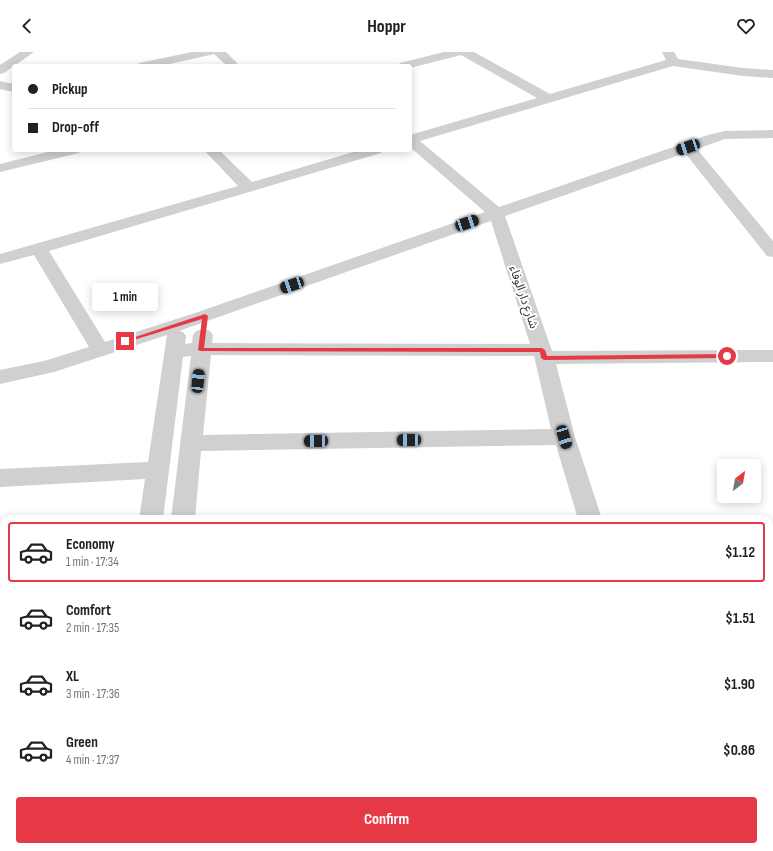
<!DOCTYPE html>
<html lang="en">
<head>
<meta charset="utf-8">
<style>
	:root { --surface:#fff; --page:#f2f2f2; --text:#202124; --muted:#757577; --line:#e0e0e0; --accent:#e63946 }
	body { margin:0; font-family:"Sofia Sans Condensed","Noto Sans Arabic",sans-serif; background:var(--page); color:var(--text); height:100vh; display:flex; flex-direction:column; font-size:15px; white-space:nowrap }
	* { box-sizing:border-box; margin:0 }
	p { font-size:13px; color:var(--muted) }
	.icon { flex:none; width:22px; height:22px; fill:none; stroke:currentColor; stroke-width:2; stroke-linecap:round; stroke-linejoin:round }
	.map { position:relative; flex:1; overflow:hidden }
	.side { position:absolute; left:0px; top:463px; width:773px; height:336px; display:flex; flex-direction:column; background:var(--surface); border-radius:12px 12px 0 0; box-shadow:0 2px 10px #0003 }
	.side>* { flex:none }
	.hud { position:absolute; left:12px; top:12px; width:400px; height:88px; border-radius:4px; box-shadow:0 2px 10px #0003; display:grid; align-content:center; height:88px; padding:0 16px; background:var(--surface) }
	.needle { width:26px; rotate:31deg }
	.buttons { position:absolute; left:717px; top:407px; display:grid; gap:8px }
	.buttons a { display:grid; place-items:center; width:44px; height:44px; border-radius:4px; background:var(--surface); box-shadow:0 2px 10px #0003; font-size:20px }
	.end { position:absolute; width:18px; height:18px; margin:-9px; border:5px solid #e63946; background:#fff; box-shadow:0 0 0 2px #fff }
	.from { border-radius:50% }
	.bubble { position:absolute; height:28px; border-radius:4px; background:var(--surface); box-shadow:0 2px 10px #0003; font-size:13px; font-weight:700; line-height:28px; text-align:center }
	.car { position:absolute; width:12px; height:24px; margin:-12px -6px; border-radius:5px; box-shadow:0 0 3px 1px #0007; background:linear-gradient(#222 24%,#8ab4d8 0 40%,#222 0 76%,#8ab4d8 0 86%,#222 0) }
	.hud b { display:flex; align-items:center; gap:14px; height:38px; font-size:15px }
	.hud b+b { border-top:1px solid var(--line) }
	.hud i { width:10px; height:10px; background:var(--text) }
	ul { padding:7px 0 0; list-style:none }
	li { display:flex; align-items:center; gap:12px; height:60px; margin:0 8px 6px; padding:0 8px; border:2px solid transparent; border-radius:4px }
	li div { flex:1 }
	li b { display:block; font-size:15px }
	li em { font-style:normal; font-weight:700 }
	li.on { border-color:var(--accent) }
	li>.icon { width:36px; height:36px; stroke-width:1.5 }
	.cta { display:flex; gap:8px; margin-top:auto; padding:8px 16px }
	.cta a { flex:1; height:46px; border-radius:4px; background:var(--accent); color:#fff; font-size:16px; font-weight:700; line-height:46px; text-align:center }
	header { display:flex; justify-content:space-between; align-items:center; height:52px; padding:0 16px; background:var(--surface); font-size:18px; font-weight:700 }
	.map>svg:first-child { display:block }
</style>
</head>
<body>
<header><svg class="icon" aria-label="back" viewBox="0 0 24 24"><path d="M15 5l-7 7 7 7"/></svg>Hoppr<svg class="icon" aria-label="heart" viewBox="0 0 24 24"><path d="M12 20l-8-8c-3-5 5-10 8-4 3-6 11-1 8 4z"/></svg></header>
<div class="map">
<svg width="773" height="799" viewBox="0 0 773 799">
	<rect width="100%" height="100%" fill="#fff"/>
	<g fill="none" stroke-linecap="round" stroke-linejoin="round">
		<g fill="#d0d0d0" fill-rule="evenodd">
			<path d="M20,0H34L4,21L0,22V13Z"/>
			<path d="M192,0H226L240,14H227L214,2L161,14H137L139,11Z"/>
			<path d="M444,0H474L550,42L666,8L662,0H674L678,7L743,16L773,18V26L743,24L673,14L420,89L499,155L708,83L725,79L773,78V86L725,87L697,97L773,189V205L767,204L685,101L505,164L552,299L773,298V310L556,312L575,385L602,467H578L556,393L201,399L195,467H171L191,304L183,305L163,467H139L145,427L0,435V417L148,410L167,283L54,320L0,332V318L44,309L89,295L34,203L0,212V202L238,134L204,98H219L252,130L360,98H383L381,101L49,199L105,290L198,260L485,160L410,95V83L537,46L461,3L410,16V14H398L400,11ZM491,169L530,292L212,291L213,283L210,279L203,277L196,279L193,283L192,291L185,292L186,284L183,280L179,279ZM211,303L534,304L551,377L203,383Z"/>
			<path d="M0,29L14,32V40L0,37Z"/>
			<path d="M56,98H81L79,101L0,120V112Z"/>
			<rect x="769" y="561" width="4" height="22"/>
			<path d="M0,738L4,739V769L0,768Z"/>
			<path d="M87,795H121L123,799H89Z"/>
			<path d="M131,795H163L162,799H130Z"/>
			<path d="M655,795H687L688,799H656Z"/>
		</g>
	</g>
	<path fill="#e63946" d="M205,262L208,264L204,296H542L545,298L547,304L727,302L730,304L727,306L544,308L541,306L540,300L201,299L198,298L202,267L127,290L123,289Z"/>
	<g text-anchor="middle" stroke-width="4" stroke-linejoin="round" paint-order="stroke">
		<g font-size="12" fill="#333" stroke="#fff">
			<text transform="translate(524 245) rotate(71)" y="4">شارع دار الوفاء</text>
		</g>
	</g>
</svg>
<div class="buttons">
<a><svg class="needle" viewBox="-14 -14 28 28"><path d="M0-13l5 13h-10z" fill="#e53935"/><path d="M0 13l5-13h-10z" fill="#757577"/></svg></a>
</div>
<i class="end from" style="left:727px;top:304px"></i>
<i class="end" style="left:125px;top:289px"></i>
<div class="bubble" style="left:92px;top:231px;width:66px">1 min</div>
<i class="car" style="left:688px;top:95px;rotate:251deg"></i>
<i class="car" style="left:467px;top:171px;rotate:71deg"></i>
<i class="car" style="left:292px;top:233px;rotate:251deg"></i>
<i class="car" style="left:198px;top:329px;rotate:6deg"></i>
<i class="car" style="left:564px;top:385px;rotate:163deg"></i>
<i class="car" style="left:409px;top:388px;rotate:269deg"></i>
<i class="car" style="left:316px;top:389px;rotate:269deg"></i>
<div class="hud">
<b><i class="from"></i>Pickup</b>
<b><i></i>Drop-off</b>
</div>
<section class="side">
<ul>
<li class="on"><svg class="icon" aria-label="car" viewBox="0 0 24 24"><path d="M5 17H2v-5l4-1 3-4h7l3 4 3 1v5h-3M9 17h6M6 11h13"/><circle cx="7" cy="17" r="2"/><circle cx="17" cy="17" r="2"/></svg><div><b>Economy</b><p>1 min · 17:34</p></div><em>$1.12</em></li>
<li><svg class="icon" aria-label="car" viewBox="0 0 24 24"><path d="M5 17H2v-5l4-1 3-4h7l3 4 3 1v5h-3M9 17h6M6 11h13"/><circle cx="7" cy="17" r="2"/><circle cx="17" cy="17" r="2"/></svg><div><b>Comfort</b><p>2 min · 17:35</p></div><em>$1.51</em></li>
<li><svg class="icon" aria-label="car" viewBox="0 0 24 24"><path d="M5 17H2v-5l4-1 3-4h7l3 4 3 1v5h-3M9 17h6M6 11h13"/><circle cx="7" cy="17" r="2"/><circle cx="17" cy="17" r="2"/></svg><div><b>XL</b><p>3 min · 17:36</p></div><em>$1.90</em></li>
<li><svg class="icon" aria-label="car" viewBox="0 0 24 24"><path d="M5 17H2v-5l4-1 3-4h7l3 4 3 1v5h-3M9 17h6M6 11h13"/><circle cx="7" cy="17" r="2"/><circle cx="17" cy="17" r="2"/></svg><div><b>Green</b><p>4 min · 17:37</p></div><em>$0.86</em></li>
</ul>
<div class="cta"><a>Confirm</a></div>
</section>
</div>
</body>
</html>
